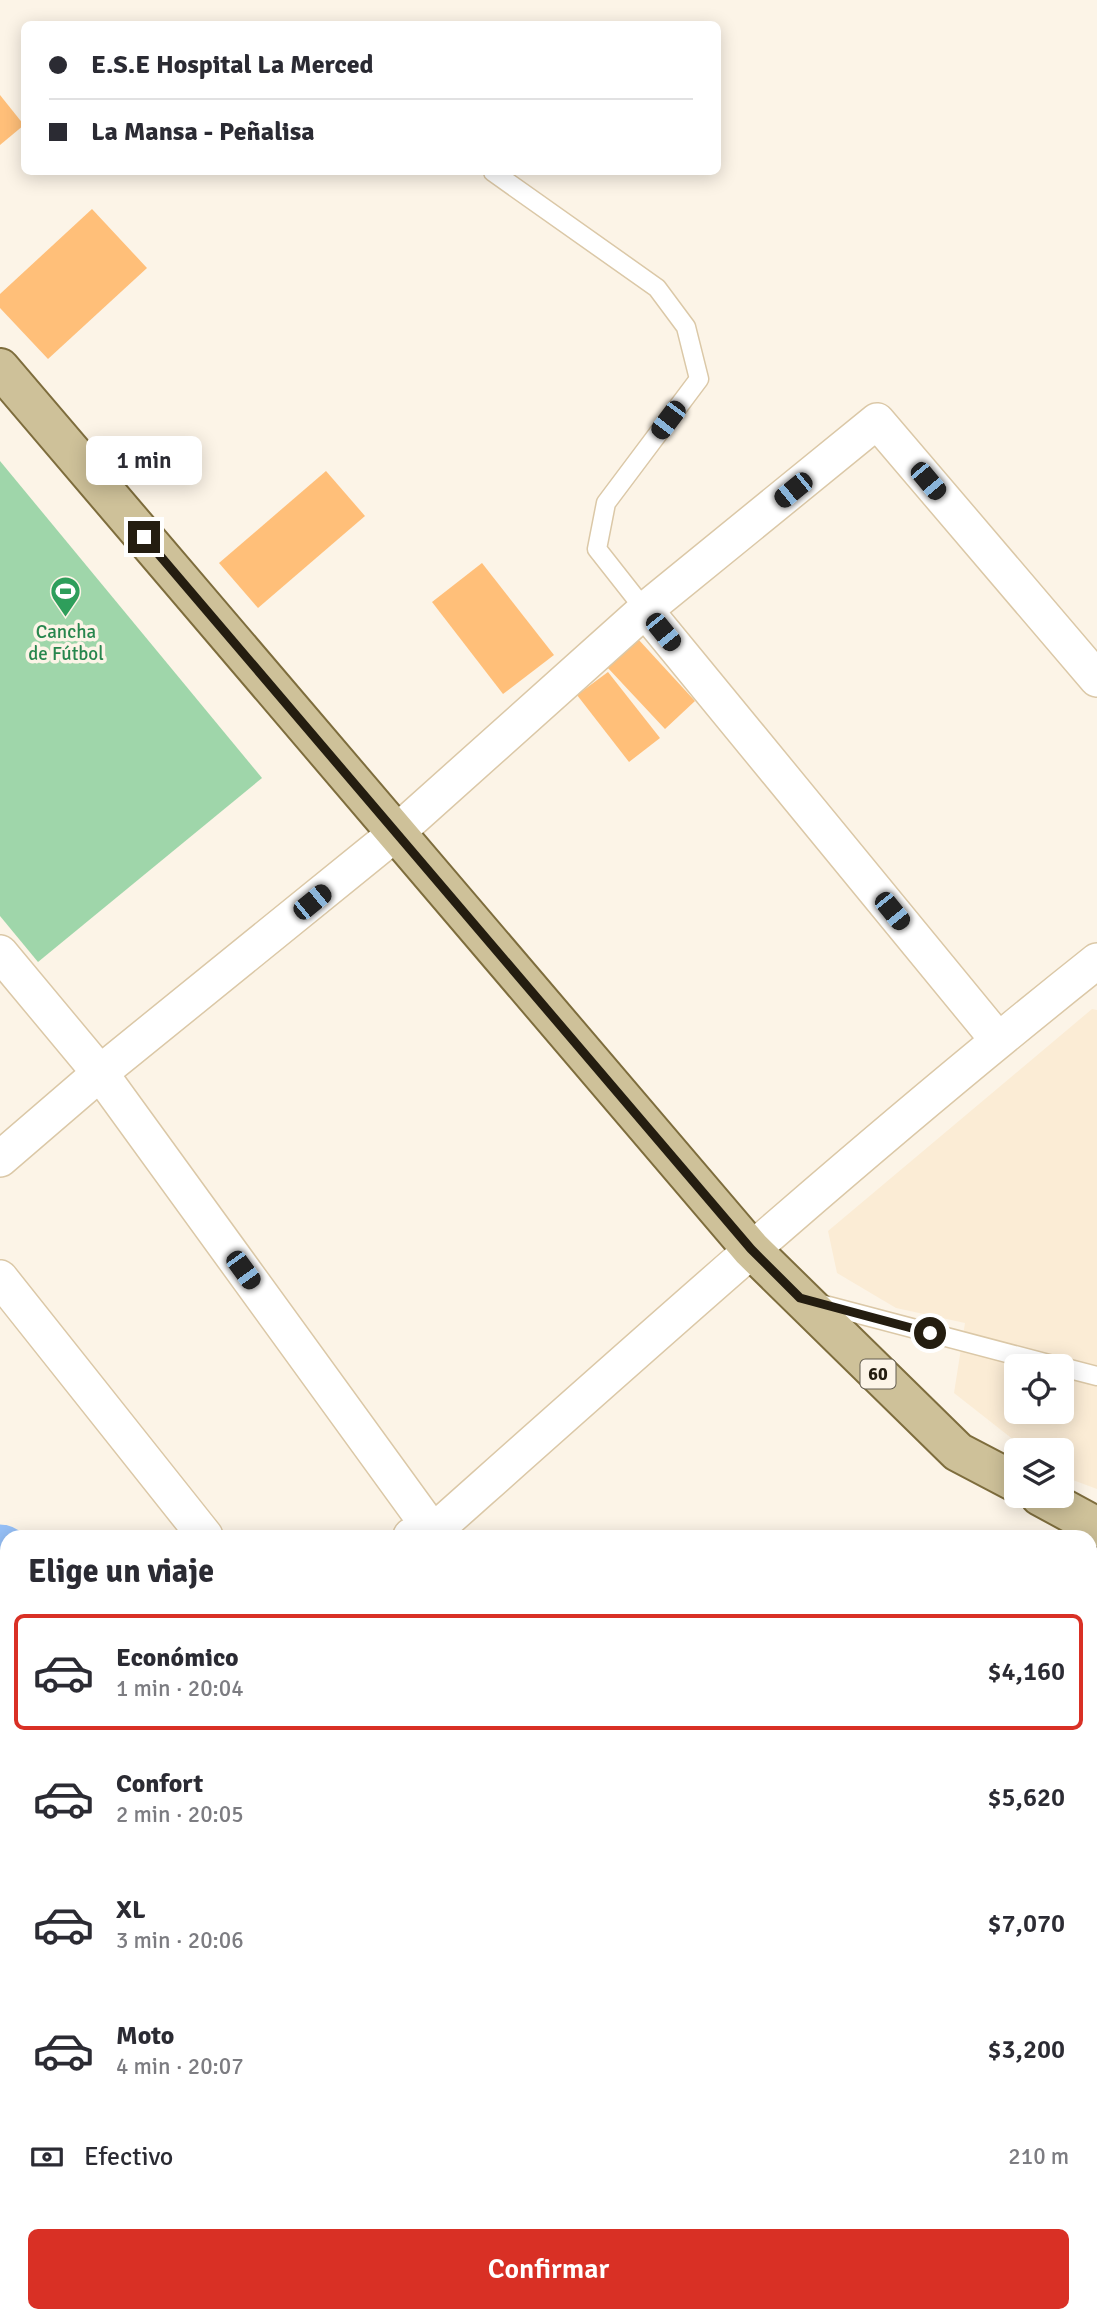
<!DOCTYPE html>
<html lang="es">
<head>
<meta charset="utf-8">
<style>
	:root { --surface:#fff; --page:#f2f2f3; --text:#2b2b33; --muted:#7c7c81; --line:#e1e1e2; --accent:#d93025 }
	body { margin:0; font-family:Signika,sans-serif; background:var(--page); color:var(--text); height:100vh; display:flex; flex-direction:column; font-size:26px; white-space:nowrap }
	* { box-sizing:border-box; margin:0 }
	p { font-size:23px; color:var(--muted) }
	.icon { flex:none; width:38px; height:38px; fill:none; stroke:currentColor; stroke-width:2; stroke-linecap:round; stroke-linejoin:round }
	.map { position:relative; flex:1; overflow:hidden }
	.panel { position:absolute; left:0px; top:1530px; width:1097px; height:793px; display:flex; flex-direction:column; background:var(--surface); border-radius:21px 21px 0 0; box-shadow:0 4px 18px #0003 }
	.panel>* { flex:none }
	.top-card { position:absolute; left:21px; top:21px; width:700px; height:154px; border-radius:10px; box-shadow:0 4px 18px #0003; display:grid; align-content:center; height:154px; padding:0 28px; background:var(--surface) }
	.controls { position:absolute; left:1004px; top:1354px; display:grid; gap:14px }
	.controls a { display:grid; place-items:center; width:70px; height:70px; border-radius:10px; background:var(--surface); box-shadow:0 4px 18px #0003; font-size:35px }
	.end { position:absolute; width:32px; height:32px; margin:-16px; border:9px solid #241d10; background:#fff; box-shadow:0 0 0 4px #fff }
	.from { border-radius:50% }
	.bubble { position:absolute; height:49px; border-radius:10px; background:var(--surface); box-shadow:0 4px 18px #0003; font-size:23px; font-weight:600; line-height:49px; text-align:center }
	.car { position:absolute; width:21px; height:42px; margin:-21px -10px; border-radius:9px; box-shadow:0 0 5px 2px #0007; background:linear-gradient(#222 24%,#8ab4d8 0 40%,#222 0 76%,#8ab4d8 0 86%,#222 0) }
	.top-card b { display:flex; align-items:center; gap:24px; height:66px; font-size:26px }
	.top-card b+b { border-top:2px solid var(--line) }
	.top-card i { width:18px; height:18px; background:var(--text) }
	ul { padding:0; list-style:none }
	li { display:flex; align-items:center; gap:21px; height:116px; margin:0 14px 10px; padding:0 14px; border:4px solid transparent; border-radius:10px }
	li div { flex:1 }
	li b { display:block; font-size:26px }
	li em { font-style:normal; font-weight:600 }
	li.on { border-color:var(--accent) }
	li>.icon { width:63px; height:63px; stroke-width:1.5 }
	h2 { padding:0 28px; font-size:32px; line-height:84px }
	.pay { display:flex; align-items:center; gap:18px; height:77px; padding:0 28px; font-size:26px }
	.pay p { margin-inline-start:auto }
	.button { display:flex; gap:14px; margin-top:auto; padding:14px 28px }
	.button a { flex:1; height:80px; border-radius:10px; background:var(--accent); color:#fff; font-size:28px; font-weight:600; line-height:80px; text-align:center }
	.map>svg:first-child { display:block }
</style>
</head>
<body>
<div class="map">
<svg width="1097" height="2321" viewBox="0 0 1097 2321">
	<rect width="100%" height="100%" fill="#fcf4e7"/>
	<path fill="#fbecd5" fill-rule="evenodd" d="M1092,1009L1097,1010V1489L1062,1476V1451H1028L954,1393L965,1323L896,1308L837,1273L828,1231ZM1017,1367H1062V1412H1017Z"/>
	<path fill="#9fd6aa" d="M0,461L262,778L38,962L0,916Z"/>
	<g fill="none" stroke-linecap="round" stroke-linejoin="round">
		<g stroke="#96c0f7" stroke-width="10">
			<path d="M1090,2264L1097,2261"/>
			<path d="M937,2321L952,2315"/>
		</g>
		<g stroke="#96c0f7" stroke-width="65">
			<path d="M0,1557L7,1564"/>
			<path d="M1090,1810L1097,1811"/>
		</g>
	</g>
	<g fill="#ffbf79">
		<path d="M0,95L24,125L0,145Z"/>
		<path d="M92,209L147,268L48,359L0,308V294Z"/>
		<path d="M326,471L365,516L258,608L219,563Z"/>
		<path d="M482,563L554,655L503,694L432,602Z"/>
		<path d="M638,639L695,701L665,729L607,667Z"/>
		<path d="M608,672L660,738L629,762L577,695Z"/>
	</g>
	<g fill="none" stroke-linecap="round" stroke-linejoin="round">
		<defs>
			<g id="lane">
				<path d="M493,172L657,288L686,327L699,379L606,503L597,549L645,610"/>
				<path d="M817,1303L1060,1367"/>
				<path d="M1062,1367L1097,1376"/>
			</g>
			<g id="street">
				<path d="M645,610L998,1040"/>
				<path d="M0,953L100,1073L436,1536"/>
				<path d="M0,1159L100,1073L396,833L645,610L877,421L1097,679"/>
				<path d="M0,1278L205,1536"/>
				<path d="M411,1536L433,1532C651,1338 868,1143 1097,961"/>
				<path d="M1090,1665L1097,1663"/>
				<path d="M0,1758L7,1761"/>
				<path d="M1090,2019L1097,2015"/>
				<path d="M580,2321L594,2315"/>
			</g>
			<g id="primary">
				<path d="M0,368L751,1249L958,1452L1017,1483"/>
				<path d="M1040,1496L1097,1527"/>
			</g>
		</defs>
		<use href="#lane" stroke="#dbc8a7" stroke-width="21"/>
		<use href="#street" stroke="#dbc8a7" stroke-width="38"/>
		<use href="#primary" stroke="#7e6d3d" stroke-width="42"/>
		<g stroke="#888073" stroke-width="4.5" stroke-dasharray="2 5" stroke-linecap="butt">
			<path d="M434,2315L443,2321"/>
			<path d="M401,2321L429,2315"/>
		</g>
		<use href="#lane" stroke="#fff" stroke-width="18"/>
		<use href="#street" stroke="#fff" stroke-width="35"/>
		<use href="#primary" stroke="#cec199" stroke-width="38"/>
	</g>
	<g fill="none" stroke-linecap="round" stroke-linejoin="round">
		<path stroke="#241d10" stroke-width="9" d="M144,537L751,1249L800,1298L930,1333"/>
	</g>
	<defs>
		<symbol id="stadium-pin" viewBox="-11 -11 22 30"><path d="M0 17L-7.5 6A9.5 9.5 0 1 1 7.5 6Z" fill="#2e9e5b" stroke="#fcf4e7"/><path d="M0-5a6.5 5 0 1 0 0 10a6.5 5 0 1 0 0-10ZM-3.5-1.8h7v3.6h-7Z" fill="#fff"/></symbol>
	</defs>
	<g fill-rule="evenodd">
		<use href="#stadium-pin" x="48" y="574" width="35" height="47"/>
	</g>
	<g text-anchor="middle" stroke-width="7" stroke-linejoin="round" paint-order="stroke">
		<rect fill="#fcf4e7" stroke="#655e50" stroke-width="2" x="860.5" y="1359.5" width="35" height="29" rx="5"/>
		<g font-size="18" font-weight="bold" fill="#241d10">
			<text x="878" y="1380">60</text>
		</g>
		<g font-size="19" fill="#27864d" stroke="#fcf4e7">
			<text x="66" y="638">Cancha<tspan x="66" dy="22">de Fútbol</tspan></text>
		</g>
	</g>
</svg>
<div class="controls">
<a><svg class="icon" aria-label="locate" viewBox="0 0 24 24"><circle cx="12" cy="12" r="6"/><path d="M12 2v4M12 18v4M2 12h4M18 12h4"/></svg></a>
<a><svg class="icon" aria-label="layers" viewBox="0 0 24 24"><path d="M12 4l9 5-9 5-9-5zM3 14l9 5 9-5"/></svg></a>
</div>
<i class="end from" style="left:930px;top:1333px"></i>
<i class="end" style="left:144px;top:537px"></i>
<div class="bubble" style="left:86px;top:436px;width:116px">1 min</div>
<i class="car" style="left:668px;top:420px;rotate:217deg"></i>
<i class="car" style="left:928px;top:481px;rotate:140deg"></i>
<i class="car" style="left:793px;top:490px;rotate:231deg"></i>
<i class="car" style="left:663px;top:632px;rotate:141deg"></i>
<i class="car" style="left:312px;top:902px;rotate:51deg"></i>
<i class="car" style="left:892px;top:911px;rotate:141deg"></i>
<i class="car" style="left:243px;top:1270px;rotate:144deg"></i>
<div class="top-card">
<b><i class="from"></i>E.S.E Hospital La Merced</b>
<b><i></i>La Mansa - Peñalisa</b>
</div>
<section class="panel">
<h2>Elige un viaje</h2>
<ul>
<li class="on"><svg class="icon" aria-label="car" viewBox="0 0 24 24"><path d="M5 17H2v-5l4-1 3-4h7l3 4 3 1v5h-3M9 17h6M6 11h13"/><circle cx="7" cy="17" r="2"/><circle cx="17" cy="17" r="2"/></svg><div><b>Económico</b><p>1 min · 20:04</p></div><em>$4,160</em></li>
<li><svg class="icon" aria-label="car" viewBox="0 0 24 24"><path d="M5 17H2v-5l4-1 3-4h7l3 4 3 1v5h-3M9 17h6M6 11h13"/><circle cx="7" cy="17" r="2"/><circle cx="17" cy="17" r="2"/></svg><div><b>Confort</b><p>2 min · 20:05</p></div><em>$5,620</em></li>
<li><svg class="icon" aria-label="car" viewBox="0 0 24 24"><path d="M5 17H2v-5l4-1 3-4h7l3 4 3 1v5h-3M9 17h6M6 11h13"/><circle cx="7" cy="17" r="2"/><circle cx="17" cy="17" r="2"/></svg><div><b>XL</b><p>3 min · 20:06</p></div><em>$7,070</em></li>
<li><svg class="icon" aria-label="car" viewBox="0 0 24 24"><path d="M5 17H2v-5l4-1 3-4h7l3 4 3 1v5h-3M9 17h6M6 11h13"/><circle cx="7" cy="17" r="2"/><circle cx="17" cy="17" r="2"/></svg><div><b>Moto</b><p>4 min · 20:07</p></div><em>$3,200</em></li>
</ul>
<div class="pay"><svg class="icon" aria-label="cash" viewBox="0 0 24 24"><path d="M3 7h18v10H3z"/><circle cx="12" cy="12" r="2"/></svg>Efectivo<p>210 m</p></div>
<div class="button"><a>Confirmar</a></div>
</section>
</div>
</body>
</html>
